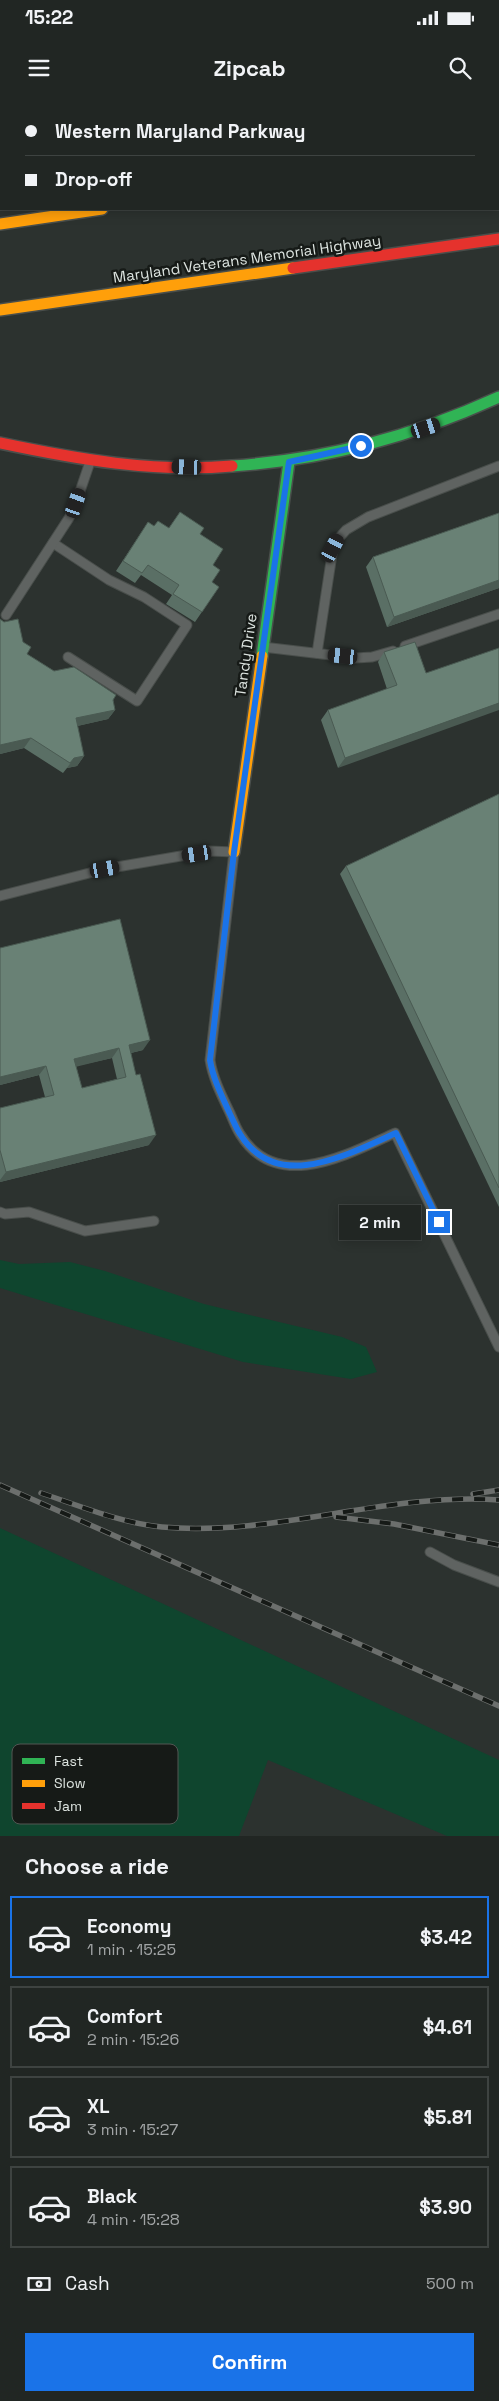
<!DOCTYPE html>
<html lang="en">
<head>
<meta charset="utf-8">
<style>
	:root { --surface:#212623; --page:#2d3230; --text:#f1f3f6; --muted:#a2a5a6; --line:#3e4341; --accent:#1a73e8 }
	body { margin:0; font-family:"Space Grotesk",sans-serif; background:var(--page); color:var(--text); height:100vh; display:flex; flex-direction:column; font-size:19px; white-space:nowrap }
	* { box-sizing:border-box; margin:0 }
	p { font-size:16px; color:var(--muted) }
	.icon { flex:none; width:28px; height:28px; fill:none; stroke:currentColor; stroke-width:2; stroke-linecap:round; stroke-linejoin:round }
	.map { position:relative; height:1736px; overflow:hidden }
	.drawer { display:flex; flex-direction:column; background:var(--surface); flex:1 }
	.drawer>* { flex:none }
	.banner { position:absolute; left:0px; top:0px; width:500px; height:110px; box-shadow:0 2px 12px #0003,0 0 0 1px var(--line); display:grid; align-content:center; height:110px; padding:0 25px; background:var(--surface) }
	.end { position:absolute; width:22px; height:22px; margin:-11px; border:6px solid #1a73e8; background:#fff; box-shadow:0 0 0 2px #fff }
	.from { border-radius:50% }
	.bubble { position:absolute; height:35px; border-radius:0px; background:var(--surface); box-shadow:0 2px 12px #0003,0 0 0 1px var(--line); font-size:16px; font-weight:700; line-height:35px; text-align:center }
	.car { position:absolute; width:15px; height:30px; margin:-15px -8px; border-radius:6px; box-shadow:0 0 4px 1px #0007; background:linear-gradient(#222 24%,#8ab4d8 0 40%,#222 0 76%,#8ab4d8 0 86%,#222 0) }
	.banner b { display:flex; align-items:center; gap:18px; height:48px; font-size:19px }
	.banner b+b { border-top:1px solid var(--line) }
	.banner i { width:12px; height:12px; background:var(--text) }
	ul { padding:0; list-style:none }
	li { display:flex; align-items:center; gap:15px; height:82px; margin:0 10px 8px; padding:0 15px; border:2px solid var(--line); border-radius:0px }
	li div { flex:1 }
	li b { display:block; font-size:19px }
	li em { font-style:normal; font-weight:700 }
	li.active { border-color:var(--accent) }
	li>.icon { width:45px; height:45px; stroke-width:1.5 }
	h2 { padding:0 25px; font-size:22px; line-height:60px }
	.pay { display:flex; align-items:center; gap:12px; height:55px; padding:0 25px; font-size:19px }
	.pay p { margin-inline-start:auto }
	.action { display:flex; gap:10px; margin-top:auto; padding:10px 25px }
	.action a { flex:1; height:58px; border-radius:0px; background:var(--accent); color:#fff; font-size:20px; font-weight:700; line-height:58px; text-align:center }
	.status { display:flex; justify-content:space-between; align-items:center; height:35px; padding:0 25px; background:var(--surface); direction:ltr }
	.status svg { height:14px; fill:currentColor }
	header { display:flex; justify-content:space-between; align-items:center; height:65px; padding:0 25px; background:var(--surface); font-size:22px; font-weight:700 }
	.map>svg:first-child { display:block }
</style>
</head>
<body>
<div class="status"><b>15:22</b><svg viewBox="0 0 49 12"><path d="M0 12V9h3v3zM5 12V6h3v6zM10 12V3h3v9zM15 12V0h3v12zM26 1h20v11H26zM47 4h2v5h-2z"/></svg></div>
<header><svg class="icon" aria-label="menu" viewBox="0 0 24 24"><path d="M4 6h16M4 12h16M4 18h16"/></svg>Zipcab<svg class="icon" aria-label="search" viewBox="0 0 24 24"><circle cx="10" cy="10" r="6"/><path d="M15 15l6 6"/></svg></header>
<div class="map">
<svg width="499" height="1736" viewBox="0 0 499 1736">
	<rect width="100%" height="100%" fill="#2c322f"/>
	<g fill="#0f452e">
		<path d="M58,0H162L163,1H59Z"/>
		<path d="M231,0H499V7V1Z"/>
		<path d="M0,1160L19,1164L70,1162L105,1171L204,1204L342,1237L366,1247L377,1272L351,1279L243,1262L0,1188Z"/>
		<path d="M0,1428L499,1660V1736H447L268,1660L239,1736H0Z"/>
	</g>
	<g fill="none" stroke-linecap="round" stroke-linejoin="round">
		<defs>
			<g id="lane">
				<path d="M53,443L109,480L144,497L187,525L137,601L68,557"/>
				<path d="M6,515L69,418L76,403L90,362"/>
				<path d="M405,546L499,514"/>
				<path d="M263,547L356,558L372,557L393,551"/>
				<path d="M317,553L333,448L339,438L346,430L368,417L499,366"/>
				<path d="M0,796L105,769L210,751L234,752L210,960C213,979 222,996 230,1013C233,1020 236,1028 240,1034C277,1094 348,1054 395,1033L499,1247"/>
				<path d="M0,1112L5,1114L29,1112L85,1131L154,1121"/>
				<path d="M430,1452L454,1465L499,1482"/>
			</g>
			<g id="fast">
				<path d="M232,366C329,359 411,337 499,297"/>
				<path d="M262,556L289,362"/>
			</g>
			<g id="slow">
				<path d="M0,124L102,109"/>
				<path d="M0,210L293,168"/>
				<path d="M234,752L262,556"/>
			</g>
			<g id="jam">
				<path d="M293,168L499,139"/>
				<path d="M0,343C76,359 154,373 232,366"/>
			</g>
		</defs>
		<use href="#lane" stroke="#494e4b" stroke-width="11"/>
		<use href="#fast" stroke="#494e4b" stroke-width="14"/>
		<use href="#slow" stroke="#494e4b" stroke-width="14"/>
		<use href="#jam" stroke="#494e4b" stroke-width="14"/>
		<use href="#lane" stroke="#5f6361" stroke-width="9"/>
		<use href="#fast" stroke="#30b455" stroke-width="11"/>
		<use href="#slow" stroke="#ff9f0a" stroke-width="11"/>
		<use href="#jam" stroke="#e5322d" stroke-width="11"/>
		<defs>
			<g id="rail">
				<path d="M0,1385L499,1606"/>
				<path d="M41,1393C80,1406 121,1423 162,1427C275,1437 386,1392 499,1400"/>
				<path d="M473,1394L499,1390"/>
				<path d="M336,1417L394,1424L499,1445"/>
			</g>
		</defs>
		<use href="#rail" stroke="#6c6f6d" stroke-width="5.5"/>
		<use href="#rail" stroke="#161a17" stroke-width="4" stroke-dasharray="11" stroke-linecap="butt"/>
	</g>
	<g fill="#5a6f65" fill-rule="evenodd">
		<path d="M180,412L200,434L213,465L212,482L219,487L195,522L166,504L172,495L141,475L135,483L116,471L148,422L154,426L169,428Z"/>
		<path d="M499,413V488L387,527L366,467L373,457Z"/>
		<path d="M0,519L23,542L27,554L54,571L113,600L115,610L108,619L77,626L84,656L77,666L67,668L63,673L24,648L0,654Z"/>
		<path d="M384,552L426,573L338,668L321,620L328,610L387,589L378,562Z"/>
		<path d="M499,694V1107L340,774L346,766Z"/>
		<path d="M0,848L143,950L131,953L149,1045L0,1082V1008L45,997L39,975L0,985ZM112,958L117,979L82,988L76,966Z"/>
	</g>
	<g fill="#4a5a52">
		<path d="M499,480V488L387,527L394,517Z"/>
		<path d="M499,603V610L338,668L345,658Z"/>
		<path d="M115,610L108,619L69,628L76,618Z"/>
		<path d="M31,638L24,648L0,654V645Z"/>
		<path d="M84,656L77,666L67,668L74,658Z"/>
		<path d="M150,940L143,950L122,955L129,945Z"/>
		<path d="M119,948L112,958L67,969L74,959Z"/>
		<path d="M46,966L39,975L0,985V977Z"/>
		<path d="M156,1035L149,1045L0,1082V1080L6,1072Z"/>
	</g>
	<g fill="#698175" stroke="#4a5a52" fill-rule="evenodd">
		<path d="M180,412L204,428L200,434L223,449L213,465L220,470L212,482L219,487L202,512L173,494L179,485L148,465L142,473L123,461L148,422L154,426L158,421L169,428Z"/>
		<path d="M499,413V480L394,517L373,457Z"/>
		<path d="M0,519L4,522L18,519L23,542L31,547L27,554L54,571L74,567L116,595L113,600L115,610L76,618L84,656L74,658L70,663L31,638L0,645Z"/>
		<path d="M415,542L426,573L499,548V603L345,658L328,610L397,585L384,552Z"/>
		<path d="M499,694V1088L346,766Z"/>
		<path d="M120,819L150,940L129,945L136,975L140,974L156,1035L6,1072L0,1050V1008L54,995L46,966L0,977V848ZM119,948L126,977L82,988L74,959Z"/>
	</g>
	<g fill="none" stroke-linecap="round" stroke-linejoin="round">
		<path stroke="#1a73e8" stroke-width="6" d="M361,346L289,362L234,752L210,960C213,979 222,996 230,1014C233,1020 236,1028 240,1034C277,1094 348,1054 396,1033L439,1122"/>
	</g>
	<g text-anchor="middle" stroke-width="5" stroke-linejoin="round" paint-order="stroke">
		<g font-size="15" fill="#dde4e0" stroke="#161a17">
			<text transform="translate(247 159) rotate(-8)" y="5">Maryland Veterans Memorial Highway</text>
			<text transform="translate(246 555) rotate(-82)" y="5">Tandy Drive</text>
		</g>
	</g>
	<rect x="12" y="1644" width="166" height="80" rx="8" fill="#161a17" stroke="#525753" stroke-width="1"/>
	<rect x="22" y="1658" width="23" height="6" fill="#30b455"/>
	<rect x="22" y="1680" width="23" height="7" fill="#ff9f0a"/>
	<rect x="22" y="1703" width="23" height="6" fill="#e5322d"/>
	<g font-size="14" fill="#dde4e0">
		<text x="54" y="1666">Fast</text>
		<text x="54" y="1688">Slow</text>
		<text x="54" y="1711">Jam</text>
	</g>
</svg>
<i class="end from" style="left:361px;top:346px"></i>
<i class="end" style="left:439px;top:1122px"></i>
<div class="bubble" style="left:339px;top:1105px;width:82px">2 min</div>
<i class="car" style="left:426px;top:328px;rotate:72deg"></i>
<i class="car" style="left:187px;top:367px;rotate:272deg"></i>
<i class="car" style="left:76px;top:403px;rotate:19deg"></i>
<i class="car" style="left:333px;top:448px;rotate:28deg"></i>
<i class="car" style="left:343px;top:556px;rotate:276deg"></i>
<i class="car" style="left:197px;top:754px;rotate:261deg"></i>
<i class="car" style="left:105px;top:769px;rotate:80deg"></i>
<div class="banner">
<b><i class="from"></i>Western Maryland Parkway</b>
<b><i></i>Drop-off</b>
</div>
</div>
<section class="drawer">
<h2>Choose a ride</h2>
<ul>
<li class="active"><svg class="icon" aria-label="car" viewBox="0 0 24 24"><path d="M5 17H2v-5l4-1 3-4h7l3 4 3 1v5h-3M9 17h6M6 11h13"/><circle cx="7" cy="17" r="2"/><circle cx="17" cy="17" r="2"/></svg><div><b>Economy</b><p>1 min · 15:25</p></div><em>$3.42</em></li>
<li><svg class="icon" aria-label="car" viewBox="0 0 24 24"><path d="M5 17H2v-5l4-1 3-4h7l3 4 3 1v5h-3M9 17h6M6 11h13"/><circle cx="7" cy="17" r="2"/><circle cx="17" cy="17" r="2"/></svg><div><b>Comfort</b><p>2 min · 15:26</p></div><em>$4.61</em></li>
<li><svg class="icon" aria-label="car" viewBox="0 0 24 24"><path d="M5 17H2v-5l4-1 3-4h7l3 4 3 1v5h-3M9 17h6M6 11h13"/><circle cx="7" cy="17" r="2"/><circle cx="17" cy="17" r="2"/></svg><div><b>XL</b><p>3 min · 15:27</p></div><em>$5.81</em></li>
<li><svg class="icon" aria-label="car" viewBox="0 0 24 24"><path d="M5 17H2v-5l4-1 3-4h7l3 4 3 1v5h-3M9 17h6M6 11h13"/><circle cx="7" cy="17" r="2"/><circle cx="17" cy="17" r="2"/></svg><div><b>Black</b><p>4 min · 15:28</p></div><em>$3.90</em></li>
</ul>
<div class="pay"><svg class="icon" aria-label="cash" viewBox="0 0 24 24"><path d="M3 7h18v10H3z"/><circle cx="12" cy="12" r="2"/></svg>Cash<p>500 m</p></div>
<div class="action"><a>Confirm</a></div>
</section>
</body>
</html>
